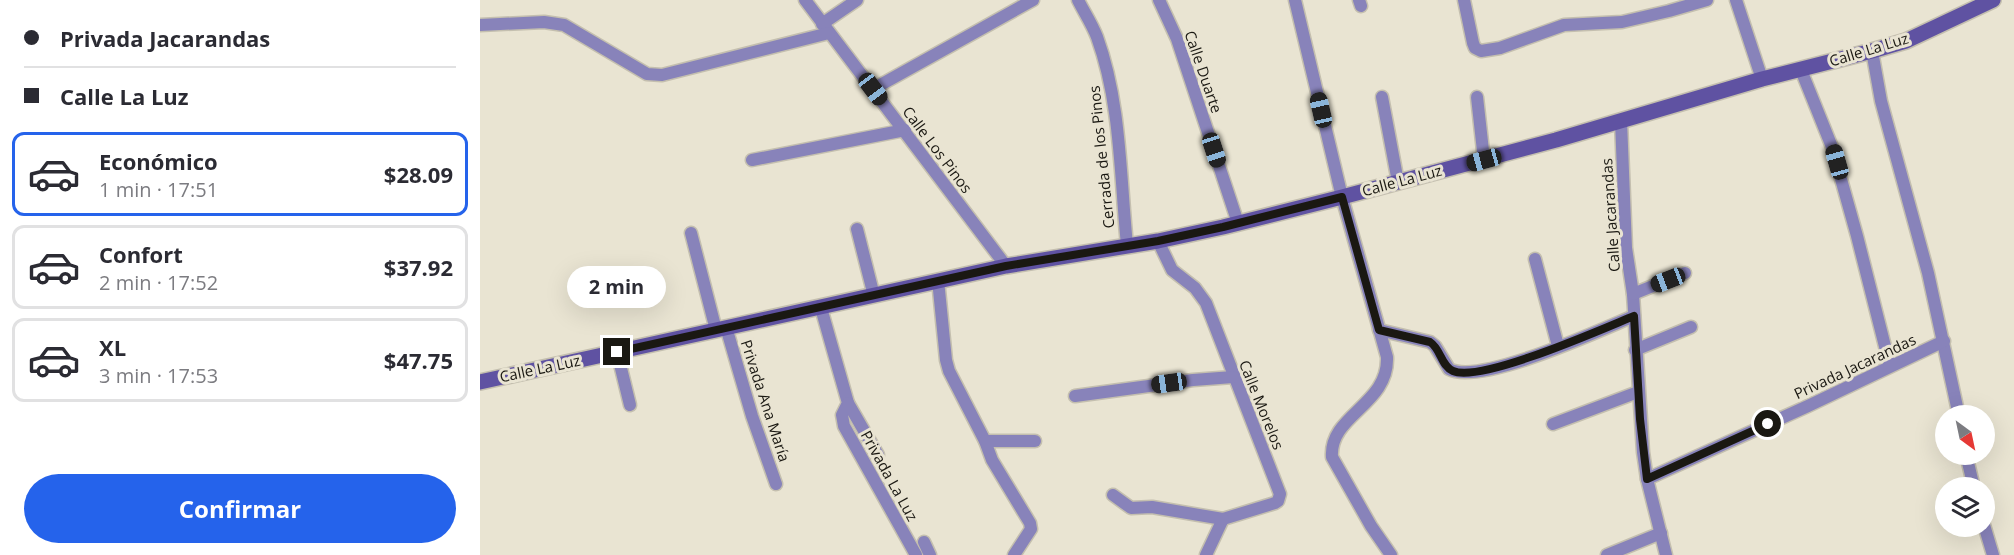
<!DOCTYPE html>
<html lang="es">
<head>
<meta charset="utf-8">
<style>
	:root { --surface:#fff; --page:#f7f7f7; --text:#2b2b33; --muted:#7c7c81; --line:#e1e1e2; --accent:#2563eb }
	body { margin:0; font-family:"Open Sans",sans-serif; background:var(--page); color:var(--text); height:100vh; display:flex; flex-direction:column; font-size:22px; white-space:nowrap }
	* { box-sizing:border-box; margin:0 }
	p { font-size:20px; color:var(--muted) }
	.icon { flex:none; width:33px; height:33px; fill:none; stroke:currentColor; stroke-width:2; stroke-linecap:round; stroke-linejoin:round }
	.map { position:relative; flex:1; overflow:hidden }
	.details { display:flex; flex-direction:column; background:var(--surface); width:480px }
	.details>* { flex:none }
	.guide { display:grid; align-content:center; height:132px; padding:0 24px; background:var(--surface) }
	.needle { width:39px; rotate:147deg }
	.controls { position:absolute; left:1455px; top:405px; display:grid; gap:12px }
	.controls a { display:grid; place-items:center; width:60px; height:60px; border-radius:50%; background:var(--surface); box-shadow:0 6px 24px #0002; font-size:30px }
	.end { position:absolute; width:27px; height:27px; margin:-14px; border:8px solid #1a1812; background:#fff; box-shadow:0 0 0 3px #fff }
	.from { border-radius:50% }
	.bubble { position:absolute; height:42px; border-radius:21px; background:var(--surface); box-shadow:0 6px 24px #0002; font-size:20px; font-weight:700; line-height:42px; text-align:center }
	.car { position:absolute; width:18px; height:36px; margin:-18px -9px; border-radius:8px; box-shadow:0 0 4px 2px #0007; background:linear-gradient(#222 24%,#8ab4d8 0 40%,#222 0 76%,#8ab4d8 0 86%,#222 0) }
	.guide b { display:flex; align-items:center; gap:21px; height:57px; font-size:22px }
	.guide b+b { border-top:2px solid var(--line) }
	.guide i { width:15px; height:15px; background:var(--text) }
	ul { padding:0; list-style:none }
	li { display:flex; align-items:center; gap:18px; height:84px; margin:0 12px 9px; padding:0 12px; border:3px solid var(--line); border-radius:12px }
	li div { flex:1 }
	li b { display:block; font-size:22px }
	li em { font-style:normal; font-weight:700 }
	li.selected { border-color:var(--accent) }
	li>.icon { width:54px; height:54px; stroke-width:1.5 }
	.primary-button { display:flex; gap:12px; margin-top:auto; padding:12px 24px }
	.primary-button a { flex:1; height:69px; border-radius:36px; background:var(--accent); color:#fff; font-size:24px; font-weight:700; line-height:69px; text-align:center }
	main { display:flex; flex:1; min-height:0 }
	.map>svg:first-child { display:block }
</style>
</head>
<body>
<main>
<section class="details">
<div class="guide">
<b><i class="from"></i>Privada Jacarandas</b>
<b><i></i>Calle La Luz</b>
</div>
<ul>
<li class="selected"><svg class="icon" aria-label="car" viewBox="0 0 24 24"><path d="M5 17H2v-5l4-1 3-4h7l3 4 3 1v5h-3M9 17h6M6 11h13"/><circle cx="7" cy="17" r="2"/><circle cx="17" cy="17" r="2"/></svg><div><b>Económico</b><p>1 min · 17:51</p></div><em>$28.09</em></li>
<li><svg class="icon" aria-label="car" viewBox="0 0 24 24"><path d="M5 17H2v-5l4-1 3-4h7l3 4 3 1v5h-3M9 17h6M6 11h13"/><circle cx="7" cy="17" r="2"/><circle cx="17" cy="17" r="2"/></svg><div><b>Confort</b><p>2 min · 17:52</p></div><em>$37.92</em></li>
<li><svg class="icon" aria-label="car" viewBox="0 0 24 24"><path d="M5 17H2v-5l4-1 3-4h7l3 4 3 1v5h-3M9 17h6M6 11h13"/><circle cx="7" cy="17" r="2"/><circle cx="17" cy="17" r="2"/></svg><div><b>XL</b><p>3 min · 17:53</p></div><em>$47.75</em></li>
</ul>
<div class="primary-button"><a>Confirmar</a></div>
</section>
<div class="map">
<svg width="1534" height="555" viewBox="0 0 1534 555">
	<rect width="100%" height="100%" fill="#e9e4d2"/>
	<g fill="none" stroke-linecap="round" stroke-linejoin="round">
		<defs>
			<g id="street">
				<path d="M325,0L526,266"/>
				<path d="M598,0C604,12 612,24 617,37C641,103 640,176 647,245"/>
				<path d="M679,0L697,39L758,223"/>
				<path d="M815,0L862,197L907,357C909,405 849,415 852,457L891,526L911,555"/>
				<path d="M879,0L881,6"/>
				<path d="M984,0L993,43L995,48L1001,51L1020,48L1084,25L1142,22L1189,11L1227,0"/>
				<path d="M1256,0L1282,79"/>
				<path d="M342,24L377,0"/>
				<path d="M0,25L64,22L84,25L167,74L182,75L349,33"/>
				<path d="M1392,51L1401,101L1448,273L1479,416"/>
				<path d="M1321,70L1352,147L1377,236L1410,366"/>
				<path d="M393,89L553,0"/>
				<path d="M902,97L918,182"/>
				<path d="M997,97L1004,160"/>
				<path d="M1141,121L1146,248L1153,294L1163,452L1167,479L1186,555"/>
				<path d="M272,160L425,130"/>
				<path d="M377,229L394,296"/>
				<path d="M211,233L236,330"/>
				<path d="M678,241L692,270L715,288L726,303L800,494L798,501L795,503L743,519L726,555"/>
				<path d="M1055,259L1078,346"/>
				<path d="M458,280L466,360L469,371L505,441L512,460L550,523L551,529L534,555"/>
				<path d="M1153,294L1205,273"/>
				<path d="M341,308L368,403L362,415L364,426L436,555"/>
				<path d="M246,327L272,416L296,484"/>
				<path d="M899,330L950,342L955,346L969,369C1000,386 1120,330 1154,316"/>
				<path d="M1155,350L1211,327"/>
				<path d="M137,352L150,405"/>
				<path d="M595,396L713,380L753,377"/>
				<path d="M368,403L398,455"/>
				<path d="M1073,424L1158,392"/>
				<path d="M505,441H555"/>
				<path d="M1486,454L1494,488"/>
				<path d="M1167,479L1328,406L1464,341"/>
				<path d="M633,495L651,508L672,507L743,519"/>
				<path d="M1504,525L1513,555"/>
				<path d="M444,542L450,555"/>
				<path d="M1127,555L1181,533"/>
			</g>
			<path id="secondary" d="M0,382L526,266L678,241L743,227L862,197L1076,140L1282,79L1392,51L1426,41L1513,0"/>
		</defs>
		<use href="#street" stroke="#c4bfaf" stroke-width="15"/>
		<use href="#secondary" stroke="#c4bfaf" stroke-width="18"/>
		<use href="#street" stroke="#8883ba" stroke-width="12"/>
		<use href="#secondary" stroke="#5f52a2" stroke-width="15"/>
	</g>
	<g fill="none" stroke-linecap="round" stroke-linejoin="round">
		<path stroke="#1a1812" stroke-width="8" d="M137,352L526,266L678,241L743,227L862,197L899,330L950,342C961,349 961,366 973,371C1001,383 1122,329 1154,316L1160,419L1167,479L1288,424"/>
	</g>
	<g text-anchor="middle" stroke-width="6" stroke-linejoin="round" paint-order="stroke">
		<g font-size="15" fill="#1a1812" stroke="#e9e4d2">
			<text transform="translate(1389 50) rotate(-17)" y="5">Calle La Luz</text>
			<text transform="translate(723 72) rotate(71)" y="5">Calle Duarte</text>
			<text transform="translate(457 150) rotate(53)" y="5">Calle Los Pinos</text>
			<text transform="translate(622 157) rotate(-96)" y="5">Cerrada de los Pinos</text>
			<text transform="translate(922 181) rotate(-15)" y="5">Calle La Luz</text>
			<text transform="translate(1131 215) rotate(-94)" y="5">Calle Jacarandas</text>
			<text transform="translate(1375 367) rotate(-25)" y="5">Privada Jacarandas</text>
			<text transform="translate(60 369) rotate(-12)" y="5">Calle La Luz</text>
			<text transform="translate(285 401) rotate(72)" y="5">Privada Ana María</text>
			<text transform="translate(781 405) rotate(68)" y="5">Calle Morelos</text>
			<text transform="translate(409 476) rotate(61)" y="5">Privada La Luz</text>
		</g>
	</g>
</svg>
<div class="controls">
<a><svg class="needle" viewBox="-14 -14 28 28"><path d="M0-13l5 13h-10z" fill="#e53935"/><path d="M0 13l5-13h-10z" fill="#7c7c81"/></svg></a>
<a><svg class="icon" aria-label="layers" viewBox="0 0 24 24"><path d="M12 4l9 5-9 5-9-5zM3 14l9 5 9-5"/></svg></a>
</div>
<i class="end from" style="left:1288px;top:424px"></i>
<i class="end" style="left:137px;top:352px"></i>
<div class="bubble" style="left:87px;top:266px;width:99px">2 min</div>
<i class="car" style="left:393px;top:89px;rotate:143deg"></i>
<i class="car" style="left:841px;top:110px;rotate:347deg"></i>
<i class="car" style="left:734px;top:150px;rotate:162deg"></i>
<i class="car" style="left:1004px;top:160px;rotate:255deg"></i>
<i class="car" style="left:1357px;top:162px;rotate:344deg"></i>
<i class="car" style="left:1188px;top:280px;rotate:249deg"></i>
<i class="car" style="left:689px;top:383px;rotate:262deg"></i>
</div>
</main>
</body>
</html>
